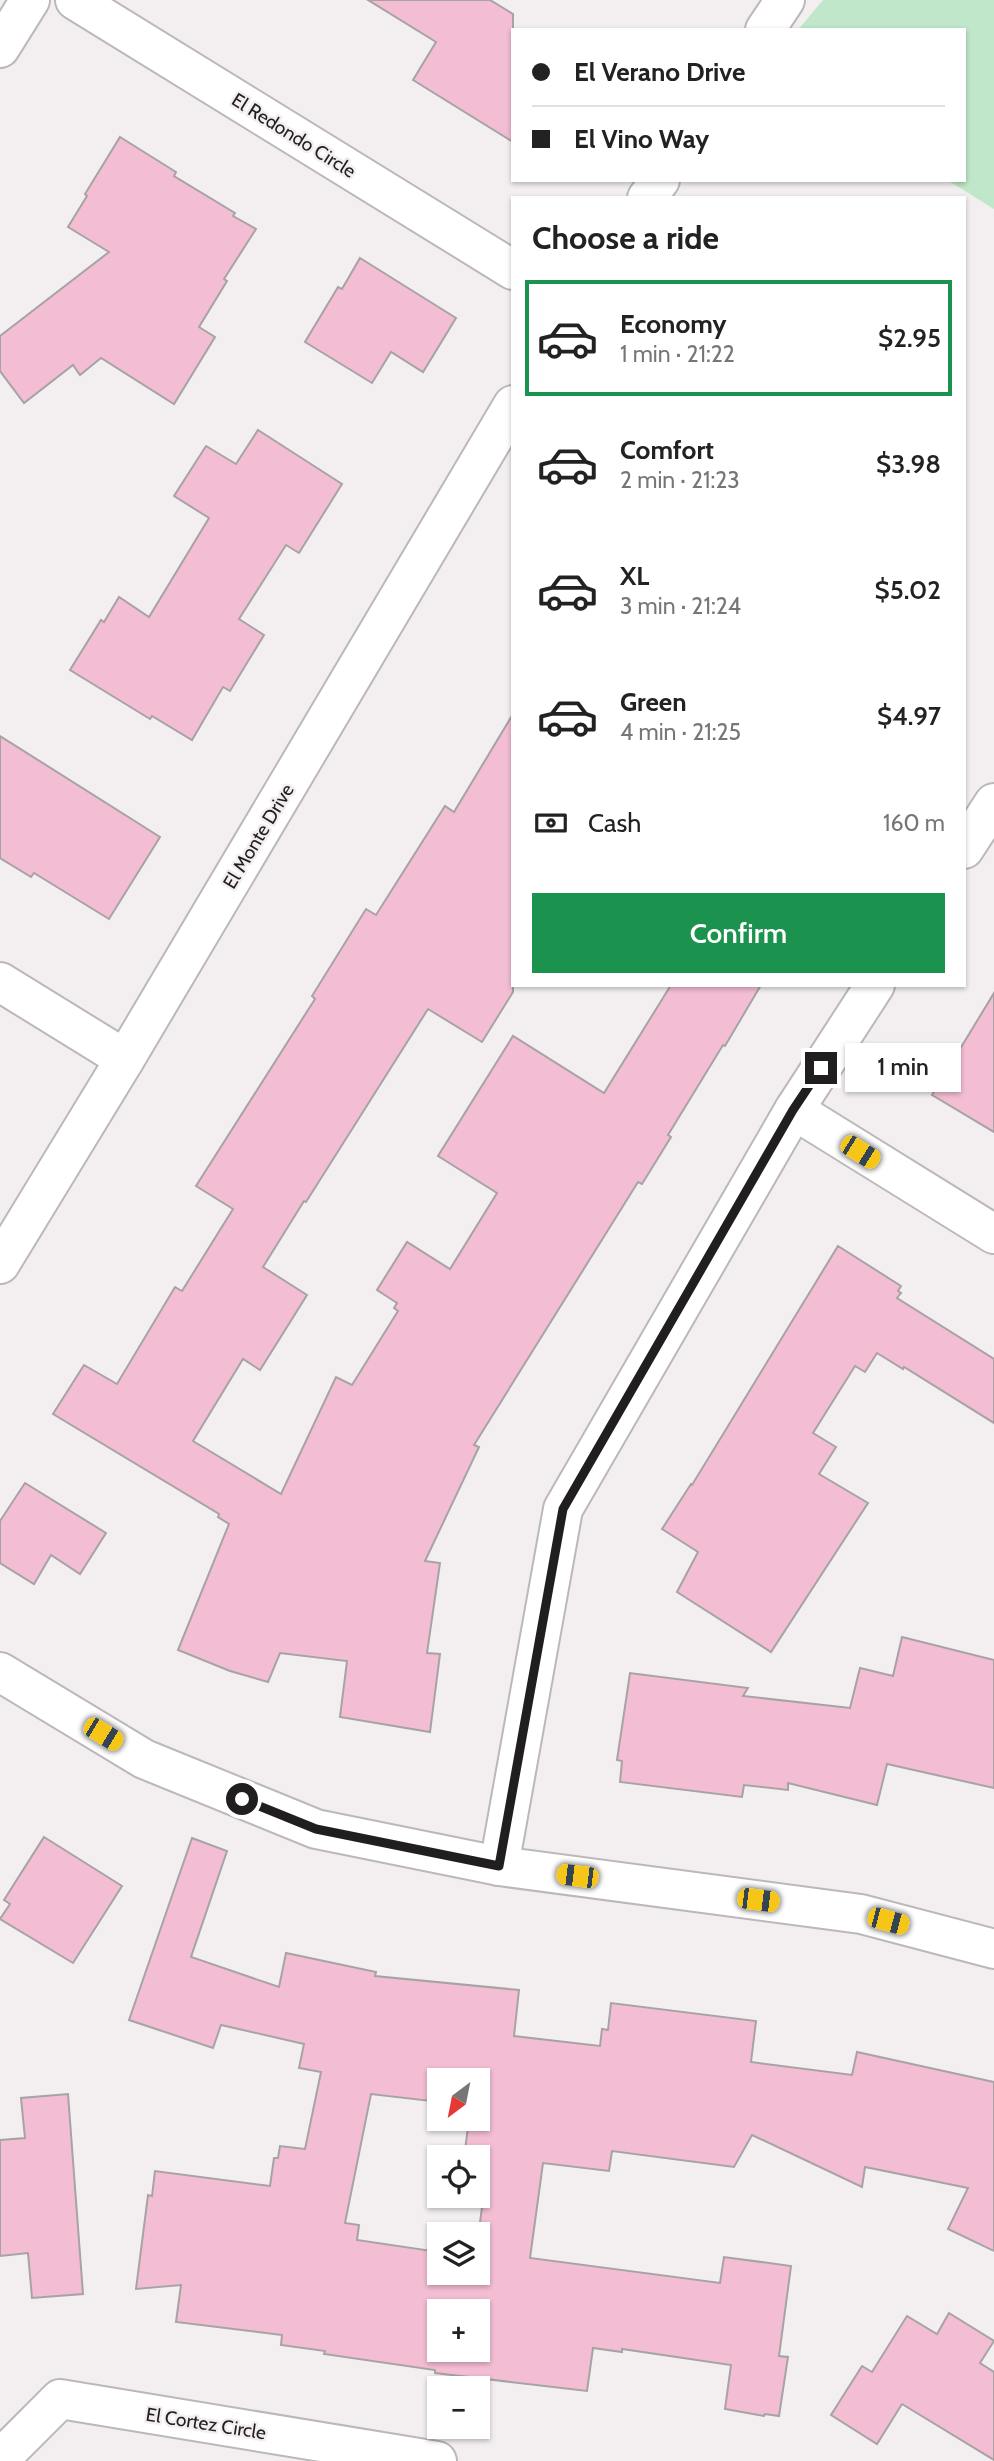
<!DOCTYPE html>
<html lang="en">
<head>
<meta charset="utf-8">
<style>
	:root { --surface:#fff; --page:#f2f2f2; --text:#222; --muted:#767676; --line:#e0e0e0; --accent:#1b924d }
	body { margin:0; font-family:Cabin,sans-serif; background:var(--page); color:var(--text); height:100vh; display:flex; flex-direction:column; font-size:26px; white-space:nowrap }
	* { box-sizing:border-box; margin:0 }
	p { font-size:23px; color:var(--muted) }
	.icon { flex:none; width:38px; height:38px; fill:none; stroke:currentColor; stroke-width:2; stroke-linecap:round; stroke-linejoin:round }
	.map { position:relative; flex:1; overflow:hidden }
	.side { position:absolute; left:511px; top:196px; width:455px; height:791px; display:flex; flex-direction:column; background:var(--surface); border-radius:0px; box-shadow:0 2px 5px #0004 }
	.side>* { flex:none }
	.hud { position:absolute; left:511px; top:28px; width:455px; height:154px; border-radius:0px; box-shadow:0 2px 5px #0004; display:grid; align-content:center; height:154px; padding:0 21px; background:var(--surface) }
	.needle { width:46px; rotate:212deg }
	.buttons { position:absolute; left:427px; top:2068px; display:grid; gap:14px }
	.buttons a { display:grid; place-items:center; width:63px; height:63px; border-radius:0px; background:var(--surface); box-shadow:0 2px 5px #0004; font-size:35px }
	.end { position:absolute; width:32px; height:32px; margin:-16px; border:9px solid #201e1f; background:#fff; box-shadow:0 0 0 4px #fff }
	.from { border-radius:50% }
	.bubble { position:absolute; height:49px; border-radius:0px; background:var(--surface); box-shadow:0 2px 5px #0004; font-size:23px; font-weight:600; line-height:49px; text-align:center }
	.car { position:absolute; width:21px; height:42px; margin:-21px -10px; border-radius:9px; box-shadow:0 0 5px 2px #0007; background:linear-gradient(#f5c518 24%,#345 0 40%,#f5c518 0 76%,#345 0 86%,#f5c518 0) }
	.hud b { display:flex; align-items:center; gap:24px; height:66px; font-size:26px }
	.hud b+b { border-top:2px solid var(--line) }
	.hud i { width:18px; height:18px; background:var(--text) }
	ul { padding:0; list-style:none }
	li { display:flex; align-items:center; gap:21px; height:116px; margin:0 14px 10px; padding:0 7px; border:4px solid transparent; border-radius:0px }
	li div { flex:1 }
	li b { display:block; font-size:26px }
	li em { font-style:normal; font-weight:600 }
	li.current { border-color:var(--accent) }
	li>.icon { width:63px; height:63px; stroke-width:1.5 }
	h2 { padding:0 21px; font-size:32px; line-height:84px }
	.pay { display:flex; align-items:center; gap:18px; height:77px; padding:0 21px; font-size:26px }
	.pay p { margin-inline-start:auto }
	.primary-button { display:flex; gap:14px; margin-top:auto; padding:14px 21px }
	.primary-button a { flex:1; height:80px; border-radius:0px; background:var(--accent); color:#fff; font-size:28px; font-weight:600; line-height:80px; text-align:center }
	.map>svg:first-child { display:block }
</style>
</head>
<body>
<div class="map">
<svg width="994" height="2461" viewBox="0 0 994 2461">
	<rect width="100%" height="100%" fill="#f3eff0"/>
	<path fill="#c0e7c9" d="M823,0H994V209L947,180H964V30H798Z"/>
	<g fill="#f3bdd3" stroke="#a7a3a5" stroke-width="2" fill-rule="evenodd">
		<path d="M368,0H490L513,14V142L413,80L436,42Z"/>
		<path d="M120,137L176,172L174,176L235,213L233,216L256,229L224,279L227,281L199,327L215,337L174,404L101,358L80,375L73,365L24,403L0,371V336L109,252L68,227L87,196L85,194Z"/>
		<path d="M360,258L456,318L423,372L391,352L372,383L305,342L338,287L342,289Z"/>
		<path d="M258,430L342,484L299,553L286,545L239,619L264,635L230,691L223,687L192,740L152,716L150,719L70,670L101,620L104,622L119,597L149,617L209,518L174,496L206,446L236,464Z"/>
		<path d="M513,714V992L482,1042L428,1009L306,1202L304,1201L263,1267L307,1295L260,1370L243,1359L193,1441L281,1494L336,1377L352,1385L398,1311L394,1308L397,1303L377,1290L407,1242L450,1269L497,1193L438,1156L513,1036L604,1093L671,985H761L725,1046L723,1045L668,1135L671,1137L642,1184L638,1182L474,1445L479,1447L425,1561L440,1563L427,1653L440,1654L430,1732L340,1717L347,1661L280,1653L268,1682L230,1671L178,1650L229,1524L218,1517L219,1514L53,1414L84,1365L117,1384L175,1287L182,1291L233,1209L196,1186L315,999L312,996L366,909L376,915L445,806L454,812Z"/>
		<path d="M0,736L160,837L109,919L34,873L31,877L0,858Z"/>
		<path d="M994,993V1132L932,1095Z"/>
		<path d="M838,1246L901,1286L898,1291L901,1293L897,1298L994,1359V1423L904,1367L903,1369L877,1353L865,1372L855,1366L813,1433L836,1447L819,1474L868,1503L771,1652L677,1592L698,1552L662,1529L691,1484L692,1485Z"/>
		<path d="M25,1483L106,1533L80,1574L51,1555L34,1584L0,1563V1521Z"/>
		<path d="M902,1637L994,1660V1788L887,1764L877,1805L788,1783V1790L744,1785L742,1797L620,1782L622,1761L617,1760L630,1673L748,1688L743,1696L850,1708L860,1668L893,1676Z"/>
		<path d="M44,1837L122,1886L73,1963L0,1919L10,1904L4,1900Z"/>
		<path d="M192,1838L227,1851L191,1957L279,1987L286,1953L376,1972L375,1976L519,1990L514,2036L600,2046L602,2029L608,2030L611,2003L756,2021L751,2062L852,2075L857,2052L994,2082V2251L948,2229L968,2188L865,2167L862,2187L752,2135L734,2167L612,2151L609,2171L543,2163L530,2258L720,2283L724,2257L791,2266L779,2356L788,2357L779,2416L765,2414L764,2416L725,2409L731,2365L622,2349V2352L593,2348L587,2391L435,2373V2370L324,2354L325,2351L281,2345L282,2335L176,2322L181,2285L136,2289L148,2195L152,2196L155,2171L270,2186L274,2158H278L280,2146L305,2149L321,2072L299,2068L304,2044L221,2025L213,2048L129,2020ZM439,2081H478V2119H469L464,2158H478V2175L486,2176L478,2238V2273H439V2252L357,2240L359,2225L345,2223L371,2094L439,2102ZM439,2312H478V2350H439Z"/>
		<path d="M68,2094L83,2294L32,2298L28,2253L0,2256V2140L25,2138L21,2098Z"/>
		<path d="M949,2313L994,2341L980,2363L994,2372V2460L902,2404L877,2444L831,2415L862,2366L872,2372L907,2316L937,2334Z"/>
	</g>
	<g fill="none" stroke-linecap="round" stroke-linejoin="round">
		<defs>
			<g id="street">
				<path d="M75,0L513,270"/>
				<path d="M765,30L785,0"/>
				<path d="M0,48L30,0"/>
				<path d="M647,198L660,180"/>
				<path d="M964,849L994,803"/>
				<path d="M0,982L125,1059"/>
				<path d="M794,1110L994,1234"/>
				<path d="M0,1264L125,1059L513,405"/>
				<path d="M499,1866L563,1509L794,1110L875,985"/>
				<path d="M0,2459L60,2399L437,2461"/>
			</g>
			<path id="secondary" d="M0,1672L144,1759L316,1829L499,1866L861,1914L994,1949"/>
		</defs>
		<use href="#street" stroke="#bcb8ba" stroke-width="42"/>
		<use href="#secondary" stroke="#bcb8ba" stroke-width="42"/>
		<use href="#street" stroke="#fff" stroke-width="38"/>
		<use href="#secondary" stroke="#fff" stroke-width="38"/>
	</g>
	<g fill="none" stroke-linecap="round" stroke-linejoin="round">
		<path stroke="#201e1f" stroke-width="9" d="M242,1799L316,1829L499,1866L563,1509L793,1110L821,1068"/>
	</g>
	<g text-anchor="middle" stroke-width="5" stroke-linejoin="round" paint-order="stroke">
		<g font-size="19" fill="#201e1f" stroke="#f3eff0">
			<text transform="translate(294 135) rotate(32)" y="7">El Redondo Circle</text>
			<text transform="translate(258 836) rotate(-59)" y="7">El Monte Drive</text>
			<text transform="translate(206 2423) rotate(9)" y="7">El Cortez Circle</text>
		</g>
	</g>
</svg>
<div class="buttons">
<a><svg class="needle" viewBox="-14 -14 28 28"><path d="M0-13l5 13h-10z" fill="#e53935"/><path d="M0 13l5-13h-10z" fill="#767676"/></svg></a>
<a><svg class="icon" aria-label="locate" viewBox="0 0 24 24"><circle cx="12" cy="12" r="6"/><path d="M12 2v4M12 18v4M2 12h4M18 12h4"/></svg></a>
<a><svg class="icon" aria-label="layers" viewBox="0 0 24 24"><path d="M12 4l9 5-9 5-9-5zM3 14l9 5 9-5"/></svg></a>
<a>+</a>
<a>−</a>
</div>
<i class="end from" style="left:242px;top:1799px"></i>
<i class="end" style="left:821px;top:1068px"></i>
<div class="bubble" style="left:845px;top:1043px;width:116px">1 min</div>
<i class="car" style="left:860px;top:1152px;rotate:122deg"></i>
<i class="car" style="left:103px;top:1734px;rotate:121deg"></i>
<i class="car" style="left:577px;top:1876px;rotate:277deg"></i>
<i class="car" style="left:758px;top:1900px;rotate:97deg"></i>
<i class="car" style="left:888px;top:1921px;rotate:105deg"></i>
<div class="hud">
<b><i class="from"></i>El Verano Drive</b>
<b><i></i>El Vino Way</b>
</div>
<section class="side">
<h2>Choose a ride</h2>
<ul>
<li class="current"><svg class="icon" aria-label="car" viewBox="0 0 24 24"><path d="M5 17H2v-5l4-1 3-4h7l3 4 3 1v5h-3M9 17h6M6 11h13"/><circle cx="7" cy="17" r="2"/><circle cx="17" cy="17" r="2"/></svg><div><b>Economy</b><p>1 min · 21:22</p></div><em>$2.95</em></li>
<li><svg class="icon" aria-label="car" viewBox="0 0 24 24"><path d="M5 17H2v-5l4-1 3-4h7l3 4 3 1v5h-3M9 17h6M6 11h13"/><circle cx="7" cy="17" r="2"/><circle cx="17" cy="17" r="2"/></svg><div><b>Comfort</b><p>2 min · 21:23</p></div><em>$3.98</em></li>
<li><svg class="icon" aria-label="car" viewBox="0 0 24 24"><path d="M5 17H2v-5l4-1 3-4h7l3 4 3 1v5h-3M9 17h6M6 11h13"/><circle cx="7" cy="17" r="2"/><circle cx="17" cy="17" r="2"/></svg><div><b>XL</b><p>3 min · 21:24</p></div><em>$5.02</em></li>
<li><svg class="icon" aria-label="car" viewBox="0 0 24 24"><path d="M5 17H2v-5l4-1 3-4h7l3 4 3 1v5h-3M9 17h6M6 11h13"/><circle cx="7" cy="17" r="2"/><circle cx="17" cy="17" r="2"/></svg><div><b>Green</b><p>4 min · 21:25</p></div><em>$4.97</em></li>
</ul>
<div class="pay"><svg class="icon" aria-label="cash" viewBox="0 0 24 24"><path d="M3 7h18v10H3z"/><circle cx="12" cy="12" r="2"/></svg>Cash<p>160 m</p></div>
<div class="primary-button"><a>Confirm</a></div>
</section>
</div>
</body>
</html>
